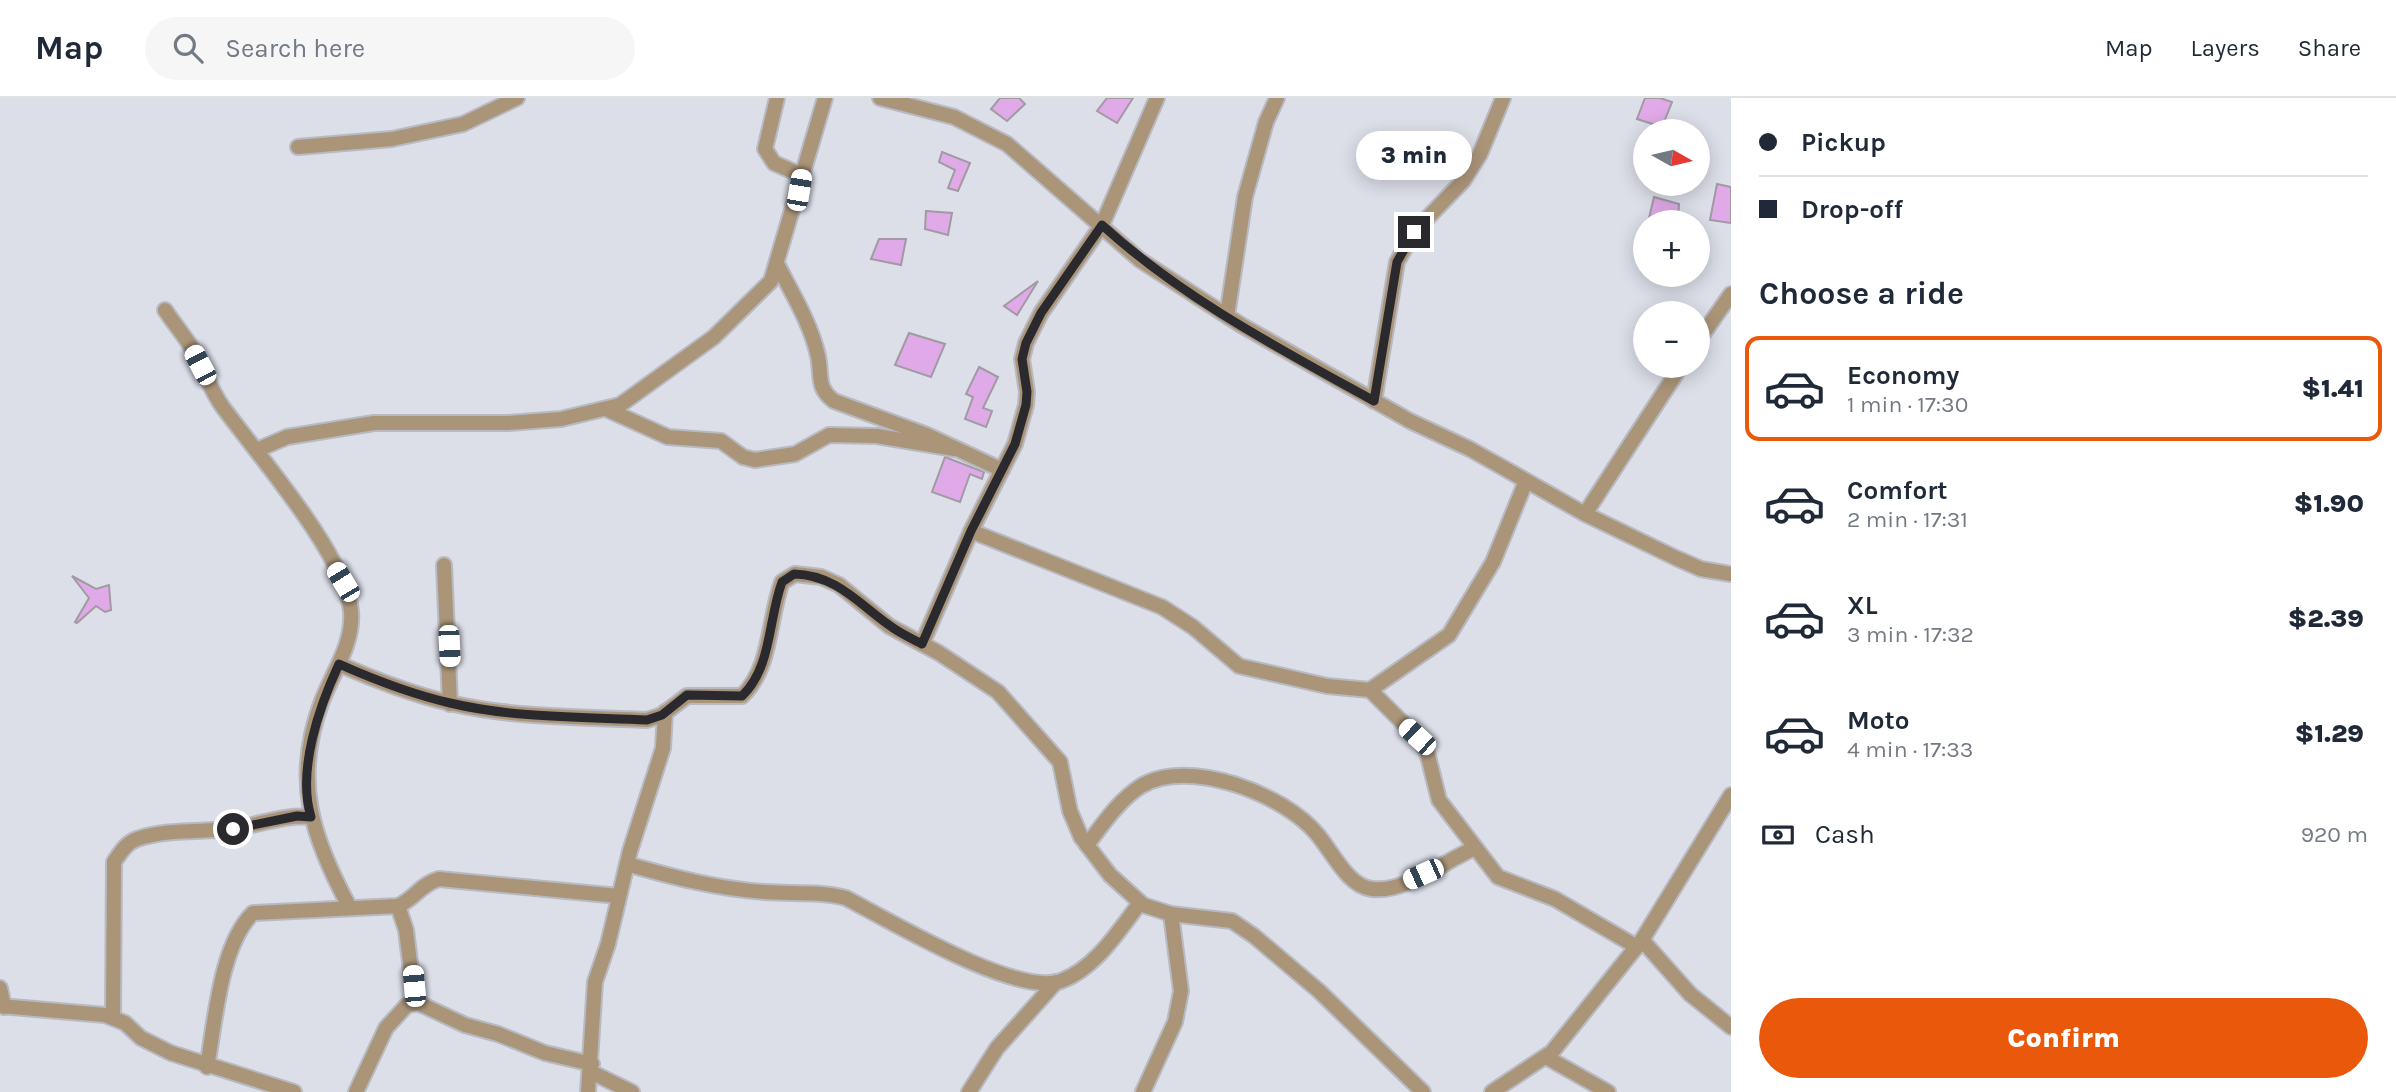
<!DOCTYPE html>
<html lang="en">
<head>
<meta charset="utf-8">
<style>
	:root { --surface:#fff; --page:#f6f6f7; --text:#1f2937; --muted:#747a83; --line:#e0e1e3; --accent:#ea580c }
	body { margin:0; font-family:Karla,sans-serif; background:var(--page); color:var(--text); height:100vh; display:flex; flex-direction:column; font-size:26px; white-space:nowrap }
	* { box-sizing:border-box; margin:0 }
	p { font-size:23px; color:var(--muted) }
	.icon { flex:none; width:38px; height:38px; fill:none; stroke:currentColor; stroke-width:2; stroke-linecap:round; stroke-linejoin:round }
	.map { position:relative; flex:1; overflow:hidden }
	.panel { display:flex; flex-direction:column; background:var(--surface); width:665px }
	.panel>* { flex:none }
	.banner { display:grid; align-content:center; height:154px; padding:0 28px; background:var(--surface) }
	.needle { width:46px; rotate:98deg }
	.fabs { position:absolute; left:1633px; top:21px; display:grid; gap:14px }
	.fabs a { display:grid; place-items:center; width:77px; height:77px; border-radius:50%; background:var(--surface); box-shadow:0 4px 18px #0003; font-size:35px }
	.end { position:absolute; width:32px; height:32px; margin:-16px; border:9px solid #2a2a2e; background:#fff; box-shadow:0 0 0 4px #fff }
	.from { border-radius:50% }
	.bubble { position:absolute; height:49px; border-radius:24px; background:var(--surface); box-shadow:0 4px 18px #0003; font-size:23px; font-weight:800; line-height:49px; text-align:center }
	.car { position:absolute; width:21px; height:42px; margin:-21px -10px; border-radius:9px; box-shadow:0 0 5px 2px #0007; background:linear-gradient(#fff 24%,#345 0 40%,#fff 0 76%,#345 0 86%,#fff 0) }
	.banner b { display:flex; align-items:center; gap:24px; height:66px; font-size:26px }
	.banner b+b { border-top:2px solid var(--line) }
	.banner i { width:18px; height:18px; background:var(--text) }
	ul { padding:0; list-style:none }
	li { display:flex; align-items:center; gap:21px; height:105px; margin:0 14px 10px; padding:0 14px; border:4px solid transparent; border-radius:14px }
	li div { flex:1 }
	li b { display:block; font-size:26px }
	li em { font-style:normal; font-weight:800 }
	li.on { border-color:var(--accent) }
	li>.icon { width:63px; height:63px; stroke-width:1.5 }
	h2 { padding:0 28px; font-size:32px; line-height:84px }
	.pay { display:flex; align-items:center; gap:18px; height:77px; padding:0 28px; font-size:26px }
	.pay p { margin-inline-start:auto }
	.button { display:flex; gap:14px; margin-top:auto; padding:14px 28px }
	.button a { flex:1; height:80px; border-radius:42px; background:var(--accent); color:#fff; font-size:28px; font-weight:800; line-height:80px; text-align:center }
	header { display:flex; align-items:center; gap:42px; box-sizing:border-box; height:98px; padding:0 35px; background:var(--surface); border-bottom:2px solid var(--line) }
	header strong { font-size:33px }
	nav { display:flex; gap:38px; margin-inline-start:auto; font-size:24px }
	.search { width:490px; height:63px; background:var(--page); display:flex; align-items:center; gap:18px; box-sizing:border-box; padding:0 24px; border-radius:38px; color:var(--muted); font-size:26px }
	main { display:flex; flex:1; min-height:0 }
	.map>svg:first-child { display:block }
</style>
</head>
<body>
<header>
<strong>Map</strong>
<div class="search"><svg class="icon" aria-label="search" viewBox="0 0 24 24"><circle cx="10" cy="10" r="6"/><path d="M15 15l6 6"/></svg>Search here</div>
<nav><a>Map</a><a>Layers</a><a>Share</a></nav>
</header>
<main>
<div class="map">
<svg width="1731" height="994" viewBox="0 0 1731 994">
	<rect width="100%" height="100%" fill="#dcdee8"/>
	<g fill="#e0aae9" stroke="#a19aa2" stroke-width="2">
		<path d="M1000,0H1019L1025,6L1007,23L991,11Z"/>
		<path d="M1107,0H1133L1117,25L1097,13Z"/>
		<path d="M1645,0H1660L1672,4L1662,29L1637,21Z"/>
		<path d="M942,54L970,65L958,93L948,90L955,72L939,64Z"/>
		<path d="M1717,86L1731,89V125L1710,122Z"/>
		<path d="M1654,99L1679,106L1678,124H1648Z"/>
		<path d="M926,113L952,115L948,137L925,131Z"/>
		<path d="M879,141H906L901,167L871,161Z"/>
		<path d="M1038,183L1017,217L1004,208Z"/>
		<path d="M909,235L945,246L931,279L895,267Z"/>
		<path d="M979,269L998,279L983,310L992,313L986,329L965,321L973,299L966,296Z"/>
		<path d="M945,359L984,374L982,381L970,376L960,404L932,394Z"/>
		<path d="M72,478L96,491L109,487L111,512L105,514L96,508L77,525L75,524L89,500Z"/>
	</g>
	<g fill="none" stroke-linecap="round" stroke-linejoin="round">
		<defs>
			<g id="street">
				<path d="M777,0L765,51L774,65L801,77"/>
				<path d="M880,0L954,19L1007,46L1140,162L1241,227L1410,323L1470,351L1585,416L1676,460L1701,471L1731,476"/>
				<path d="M298,49L392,41L463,26L517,0"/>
				<path d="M777,166C792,195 811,226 818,258C822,277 816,290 834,303L927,337L1002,372"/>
				<path d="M165,212C173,224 182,235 190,247C202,267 209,289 222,308C257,356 345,456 351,513C354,545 333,574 322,603C292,682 312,740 350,810"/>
				<path d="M1227,218L1245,99L1266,24L1277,0"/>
				<path d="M1698,243L1731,196"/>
				<path d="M1374,303L1397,164L1414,134L1463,83L1480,56L1503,0"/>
				<path d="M606,311L668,339L721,343L743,359L755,362L795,356L829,337L877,338L955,351"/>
				<path d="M257,352L287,339L374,325H508L561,321L620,307L714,239L771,183L825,0"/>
				<path d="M1585,416L1681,268"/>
				<path d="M971,433L1162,509L1193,529L1239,568L1327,588L1370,592L1449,537L1493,464L1526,383"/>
				<path d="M444,467L450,606"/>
				<path d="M922,546L971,433L1015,346L1026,307L1027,294L1022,261L1026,245L1041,215L1102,127L1157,0"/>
				<path d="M339,566C375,582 411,596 450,605C513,620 582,619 647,622L662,617L687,598H742C772,569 768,522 782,484L795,476L821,479L839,487L889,528L939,555L998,594L1060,664L1070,713L1081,739L1110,777L1143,807L1171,816L1232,823L1254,838L1319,893L1423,994"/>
				<path d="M1370,592L1417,639L1427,654L1439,702L1498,779L1555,801L1637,849"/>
				<path d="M1087,747C1103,726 1118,703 1141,688C1188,659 1284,696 1317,736C1332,753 1347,788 1372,791C1406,795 1444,763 1475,750"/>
				<path d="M627,766C672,779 718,791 765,794C792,796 820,793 846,800C890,823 1017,899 1061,883C1096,870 1119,832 1140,805"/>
				<path d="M398,808L406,832L415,905"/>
				<path d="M1642,842L1690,896L1731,929"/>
				<path d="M0,890L4,909"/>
				<path d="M0,908L105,917L125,925L141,940L171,955L294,994"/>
				<path d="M113,920L114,764C121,754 126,745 137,741C166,731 200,734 230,731C257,728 284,716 311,719"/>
				<path d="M1546,959L1608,994"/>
				<path d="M207,969C215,925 220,847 253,815L398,808C414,801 421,786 439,781L619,798"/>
				<path d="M591,974L632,994"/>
				<path d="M356,994L386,930L407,907L418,905L465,927L498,936L545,955L592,966"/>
				<path d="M588,994L595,884L608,846L630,753L663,650L665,614"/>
				<path d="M969,994L997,950L1056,884"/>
				<path d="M1143,994L1175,924L1181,893L1171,816"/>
				<path d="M1492,994L1552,954L1642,842L1731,697"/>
			</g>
		</defs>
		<use href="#street" stroke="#b8bac3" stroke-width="18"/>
		<use href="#street" stroke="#ab9579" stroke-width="14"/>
	</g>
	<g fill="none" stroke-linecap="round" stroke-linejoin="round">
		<path stroke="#2a2a2e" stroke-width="9" d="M233,731L297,718L311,719C297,672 319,609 339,566C375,582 411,596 450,605C513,620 582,619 647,622L662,617L687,597L742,598C772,569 768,522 782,484L794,476C836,477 858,505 889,527C899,535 911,540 922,546L971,433L1015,346L1026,307L1027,294L1022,261L1026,245L1041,215L1102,127C1182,200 1280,251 1374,303L1397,164L1414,134"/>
	</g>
</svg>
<div class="fabs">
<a><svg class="needle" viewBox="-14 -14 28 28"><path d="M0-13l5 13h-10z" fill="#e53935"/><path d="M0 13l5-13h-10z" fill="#747a83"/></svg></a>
<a>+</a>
<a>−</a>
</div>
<i class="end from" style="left:233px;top:731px"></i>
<i class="end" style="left:1414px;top:134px"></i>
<div class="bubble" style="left:1356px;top:33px;width:116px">3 min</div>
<i class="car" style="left:799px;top:92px;rotate:10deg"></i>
<i class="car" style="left:200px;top:267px;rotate:332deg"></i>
<i class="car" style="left:343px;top:484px;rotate:329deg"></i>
<i class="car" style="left:449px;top:548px;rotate:177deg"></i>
<i class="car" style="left:1417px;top:639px;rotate:313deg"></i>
<i class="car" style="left:1423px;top:776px;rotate:246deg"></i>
<i class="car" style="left:414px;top:888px;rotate:355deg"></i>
</div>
<section class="panel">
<div class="banner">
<b><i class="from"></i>Pickup</b>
<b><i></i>Drop-off</b>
</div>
<h2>Choose a ride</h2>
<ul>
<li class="on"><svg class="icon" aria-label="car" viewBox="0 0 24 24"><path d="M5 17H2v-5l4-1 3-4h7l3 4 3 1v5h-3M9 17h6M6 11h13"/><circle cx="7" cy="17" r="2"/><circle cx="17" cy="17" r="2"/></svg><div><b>Economy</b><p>1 min · 17:30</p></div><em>$1.41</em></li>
<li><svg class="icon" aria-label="car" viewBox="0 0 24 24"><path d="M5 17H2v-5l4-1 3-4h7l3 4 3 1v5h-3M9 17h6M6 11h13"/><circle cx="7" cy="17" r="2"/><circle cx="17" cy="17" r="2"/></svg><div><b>Comfort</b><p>2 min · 17:31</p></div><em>$1.90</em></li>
<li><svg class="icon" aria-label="car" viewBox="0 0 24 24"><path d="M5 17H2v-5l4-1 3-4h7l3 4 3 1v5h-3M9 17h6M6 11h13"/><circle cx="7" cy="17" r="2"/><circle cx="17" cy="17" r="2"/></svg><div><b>XL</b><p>3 min · 17:32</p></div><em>$2.39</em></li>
<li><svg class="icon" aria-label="car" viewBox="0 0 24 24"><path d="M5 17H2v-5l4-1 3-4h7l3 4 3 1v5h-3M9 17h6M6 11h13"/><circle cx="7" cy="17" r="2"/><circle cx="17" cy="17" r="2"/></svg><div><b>Moto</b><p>4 min · 17:33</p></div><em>$1.29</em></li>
</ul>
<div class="pay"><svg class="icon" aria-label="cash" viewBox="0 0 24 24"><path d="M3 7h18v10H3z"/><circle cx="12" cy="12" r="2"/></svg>Cash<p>920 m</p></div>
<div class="button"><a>Confirm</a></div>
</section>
</main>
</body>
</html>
